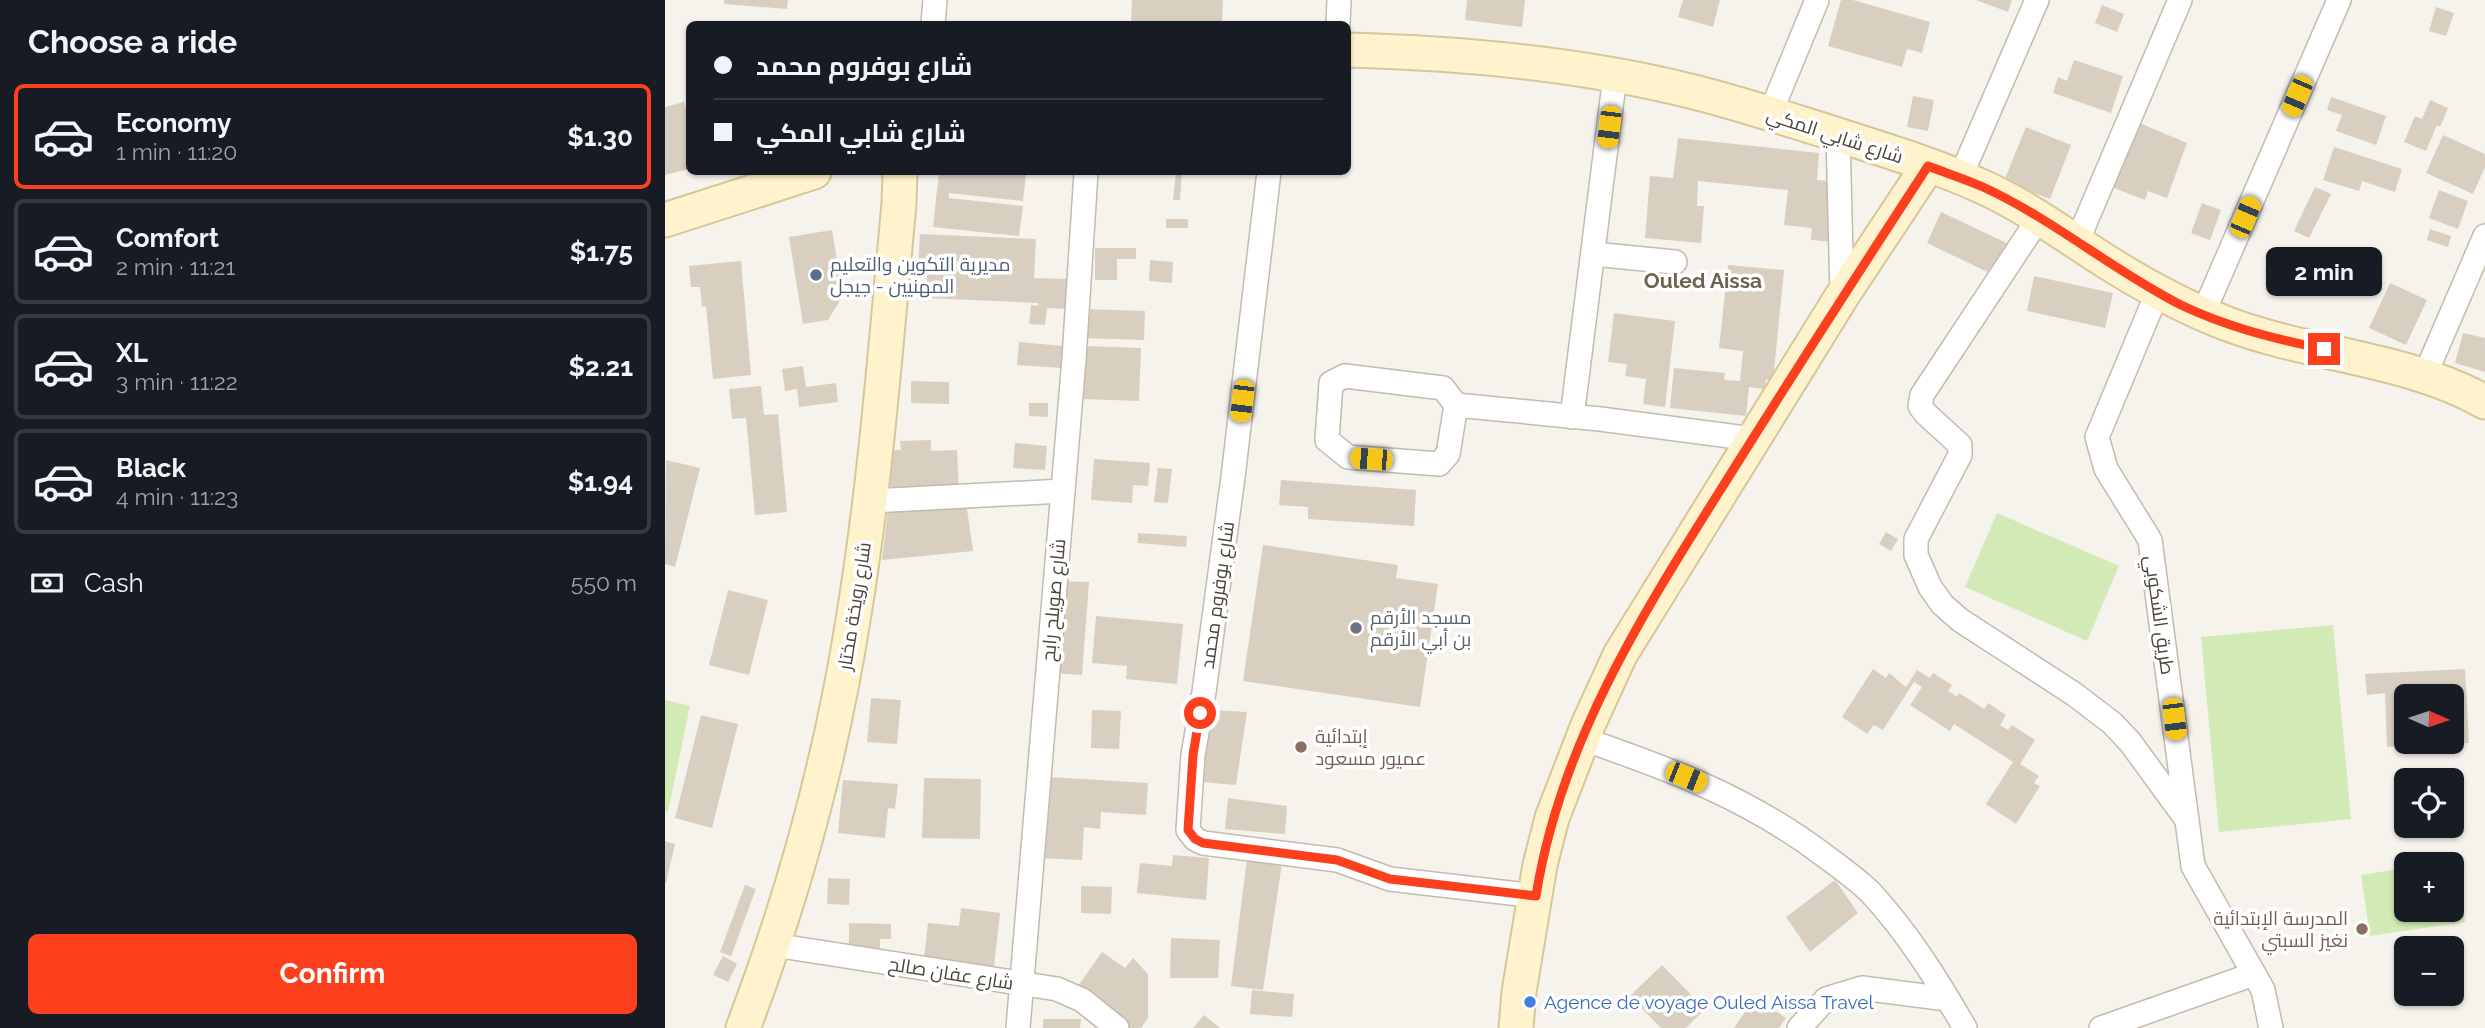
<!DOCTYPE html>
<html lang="en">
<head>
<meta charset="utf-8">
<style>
	:root { --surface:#171b24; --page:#242831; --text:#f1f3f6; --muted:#9ea1a6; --line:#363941; --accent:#fc3f1d }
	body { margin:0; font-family:Raleway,Cairo,sans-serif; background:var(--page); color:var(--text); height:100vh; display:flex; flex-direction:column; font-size:26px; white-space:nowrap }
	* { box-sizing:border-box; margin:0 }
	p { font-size:23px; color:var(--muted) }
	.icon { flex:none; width:38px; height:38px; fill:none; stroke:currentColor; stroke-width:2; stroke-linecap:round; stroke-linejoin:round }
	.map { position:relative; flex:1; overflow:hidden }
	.details { display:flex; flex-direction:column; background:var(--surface); width:665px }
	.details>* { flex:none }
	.top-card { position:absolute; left:21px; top:21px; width:665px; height:154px; border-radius:10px; box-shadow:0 2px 5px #0004; display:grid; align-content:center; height:154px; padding:0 28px; background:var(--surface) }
	.needle { width:46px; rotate:93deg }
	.controls { position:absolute; left:1729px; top:684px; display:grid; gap:14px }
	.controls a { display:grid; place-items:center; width:70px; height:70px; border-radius:10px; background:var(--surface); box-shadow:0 2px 5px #0004; font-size:35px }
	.end { position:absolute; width:32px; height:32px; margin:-16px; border:9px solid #fc3f1d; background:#fff; box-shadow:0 0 0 4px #fff }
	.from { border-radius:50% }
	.bubble { position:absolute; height:49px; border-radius:10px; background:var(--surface); box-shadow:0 2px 5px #0004; font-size:23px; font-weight:700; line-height:49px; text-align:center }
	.car { position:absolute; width:21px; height:42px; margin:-21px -10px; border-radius:9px; box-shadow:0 0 5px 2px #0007; background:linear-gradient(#f5c518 24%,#345 0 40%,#f5c518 0 76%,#345 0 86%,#f5c518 0) }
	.top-card b { display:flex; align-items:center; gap:24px; height:66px; font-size:26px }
	.top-card b+b { border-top:2px solid var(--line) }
	.top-card i { width:18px; height:18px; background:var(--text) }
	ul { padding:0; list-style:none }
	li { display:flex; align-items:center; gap:21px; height:105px; margin:0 14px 10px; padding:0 14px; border:4px solid var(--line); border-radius:10px }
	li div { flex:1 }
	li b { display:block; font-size:26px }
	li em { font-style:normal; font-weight:700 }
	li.on { border-color:var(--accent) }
	li>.icon { width:63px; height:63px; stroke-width:1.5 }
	h2 { padding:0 28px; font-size:32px; line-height:84px }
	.pay { display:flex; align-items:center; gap:18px; height:77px; padding:0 28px; font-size:26px }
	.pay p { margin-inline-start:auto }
	.primary-button { display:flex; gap:14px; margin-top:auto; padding:14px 28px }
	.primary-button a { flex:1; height:80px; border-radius:10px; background:var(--accent); color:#fff; font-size:28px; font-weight:700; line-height:80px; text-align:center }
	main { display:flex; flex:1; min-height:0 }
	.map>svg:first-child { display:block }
</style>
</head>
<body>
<main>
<section class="details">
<h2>Choose a ride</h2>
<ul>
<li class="on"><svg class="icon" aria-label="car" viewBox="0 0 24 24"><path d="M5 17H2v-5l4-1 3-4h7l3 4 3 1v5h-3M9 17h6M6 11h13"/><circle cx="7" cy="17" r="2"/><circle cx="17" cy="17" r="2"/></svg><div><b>Economy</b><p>1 min · 11:20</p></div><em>$1.30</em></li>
<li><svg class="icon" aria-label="car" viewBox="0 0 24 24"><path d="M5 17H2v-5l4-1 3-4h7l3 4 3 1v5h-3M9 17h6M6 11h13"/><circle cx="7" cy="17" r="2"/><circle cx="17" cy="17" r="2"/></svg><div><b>Comfort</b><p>2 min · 11:21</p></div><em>$1.75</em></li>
<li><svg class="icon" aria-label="car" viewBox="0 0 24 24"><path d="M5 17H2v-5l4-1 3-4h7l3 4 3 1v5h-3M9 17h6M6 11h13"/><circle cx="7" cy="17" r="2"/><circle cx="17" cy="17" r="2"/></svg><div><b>XL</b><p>3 min · 11:22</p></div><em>$2.21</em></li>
<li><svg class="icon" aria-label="car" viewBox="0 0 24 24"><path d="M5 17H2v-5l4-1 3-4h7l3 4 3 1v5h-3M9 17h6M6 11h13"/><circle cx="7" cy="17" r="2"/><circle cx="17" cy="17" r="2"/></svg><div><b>Black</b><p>4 min · 11:23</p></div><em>$1.94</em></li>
</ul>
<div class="pay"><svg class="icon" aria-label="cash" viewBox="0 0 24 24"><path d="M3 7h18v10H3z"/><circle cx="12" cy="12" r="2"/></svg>Cash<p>550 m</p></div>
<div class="primary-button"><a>Confirm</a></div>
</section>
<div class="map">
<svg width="1820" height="1028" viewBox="0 0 1820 1028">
	<rect width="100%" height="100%" fill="#f6f3ec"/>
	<g fill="#d2eab5">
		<path d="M1332,513L1454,566L1422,641L1300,587Z"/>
		<path d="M1668,625L1686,819L1554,832L1536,637Z"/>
		<path d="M0,700L25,706L3,812L0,811Z"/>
		<path d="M1791,861L1800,922L1705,936L1696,875L1741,868V910H1787V864H1768Z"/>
	</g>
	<g fill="#d8cfc1" fill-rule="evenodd">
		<path d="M59,0H123L122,9L59,4Z"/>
		<path d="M467,0H558L557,24H466Z"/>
		<path d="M802,0H860L857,27L800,20Z"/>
		<path d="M1018,0H1055L1048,27L1013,17Z"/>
		<path d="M1176,0H1188L1265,22L1257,53L1242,49L1237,67L1163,46Z"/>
		<path d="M1311,0H1347L1343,12Z"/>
		<path d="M1437,5L1459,14L1452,32L1430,23Z"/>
		<path d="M1771,7L1789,13L1781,36L1764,31Z"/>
		<path d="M1409,60L1458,76L1446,113L1388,93L1393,77L1402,81Z"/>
		<path d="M1248,96L1269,100L1263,131L1242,127Z"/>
		<path d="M1666,97L1721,116L1711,145L1671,131L1677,115L1662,110Z"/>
		<path d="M1765,100L1783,108L1775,127L1772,125L1761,151L1739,142L1750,116L1757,119Z"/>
		<path d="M19,102L24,124V169L0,175V107Z"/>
		<path d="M1465,119L1522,143L1502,198L1483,191L1480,200L1441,185Z"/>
		<path d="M1361,127L1406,145L1385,199L1339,181Z"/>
		<path d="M1778,135L1820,154V167L1808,194L1761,173Z"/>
		<path d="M1013,138L1154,153L1152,180L1176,182L1170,242L1146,240L1147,228L1119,225L1123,190L1033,181L1032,206H1039L1036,243L980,238L985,176L1008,178Z"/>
		<path d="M1669,147L1737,169L1730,192L1697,181L1694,191L1658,180Z"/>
		<path d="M274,172H338L361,174L358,201L284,193V198L358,206L354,236L268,227Z"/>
		<path d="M511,173H517L515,200H508Z"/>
		<path d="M1650,187L1666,194L1644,238L1629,231Z"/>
		<path d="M1774,190L1803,201L1793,229L1764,218Z"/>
		<path d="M1537,203L1556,210L1545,240L1526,233Z"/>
		<path d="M1276,212L1348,246L1333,277L1262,243Z"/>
		<rect x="501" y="219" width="22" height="9"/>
		<path d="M1765,229L1786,236L1783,247L1762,240Z"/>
		<path d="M167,230L178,296L163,320L138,324L124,237Z"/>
		<path d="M255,234L371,239L369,278L403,279L402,309L382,308L380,325L364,324L366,305L373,306V303L261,298L262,270H253Z"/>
		<path d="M430,248H471V259H452V280H430Z"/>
		<path d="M1618,250L1647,262L1638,287L1600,272L1603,265L1611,268Z"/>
		<path d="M485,260L508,262L507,283L484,281Z"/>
		<path d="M76,261L86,375L48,379L41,306L37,307L35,287H26L24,266Z"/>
		<path d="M1063,265L1119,270L1108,380L1101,379L1100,389L1084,387L1081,416L1005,408L1009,368L1060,373L1059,380L1075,381L1078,351L1054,348Z"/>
		<path d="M1369,276L1448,293L1440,328L1362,311Z"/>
		<path d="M1725,283L1762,300L1741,345L1704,328Z"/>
		<path d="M419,309L480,311L479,340L418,338Z"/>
		<path d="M949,313L1010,321L1000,407L978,404L981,379L960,376L962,364L943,362Z"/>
		<path d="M1798,333L1820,338V372L1790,363Z"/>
		<path d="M354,342L398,346L396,368L352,365Z"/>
		<path d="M420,346L476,348L474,401L419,399Z"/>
		<path d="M138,366L141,387L171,383L173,402L134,407L132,389L120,391L117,369Z"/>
		<path d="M246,381L284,382V404L246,403Z"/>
		<path d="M96,386L99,415L113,414L122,512L90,515L81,418L67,419L64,389Z"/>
		<path d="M364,403H383V417L364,416Z"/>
		<path d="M266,440V451L292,450L294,492L216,495L214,451L236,450L235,441Z"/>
		<path d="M350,443L382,446L380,470L348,468Z"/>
		<path d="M429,459L485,463L483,486L468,485L467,503L426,500Z"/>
		<path d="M1,460L35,468L10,567L0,564Z"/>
		<path d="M493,468L507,469L503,503L489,502Z"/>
		<path d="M616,480L751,490L749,526L643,519V507L614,505Z"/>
		<path d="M301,502L308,551L217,560L223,508Z"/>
		<path d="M1221,532L1233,539L1226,551L1214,544Z"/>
		<path d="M473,533L522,536L521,547L473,543Z"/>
		<path d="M598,545L733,565L731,578L773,584L755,707L578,681Z"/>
		<path d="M394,581L424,582L417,675L387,673Z"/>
		<path d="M63,590L103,600L84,675L44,665Z"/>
		<path d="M431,616L518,624L512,684L461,679L462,666L427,663Z"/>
		<path d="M1208,669L1221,678L1224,673L1241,687L1252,670L1265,678L1268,673L1287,685L1283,691L1292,697L1294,693L1319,709L1323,703L1341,715L1335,725L1343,730L1347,725L1370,740L1355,764L1374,776L1369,783L1375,786L1351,824L1321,804L1348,762L1289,724L1285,731L1245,705L1257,687L1249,682L1218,730L1209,725L1202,734L1177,717Z"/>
		<path d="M1800,669L1804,743L1787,744V696H1741V742H1781V744L1722,747L1720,693L1702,695L1700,674Z"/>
		<path d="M206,698L236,700L232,744L202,742Z"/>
		<path d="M427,710L456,711L454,749L426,748Z"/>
		<path d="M545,710L582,712L571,785L536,782Z"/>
		<path d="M36,715L73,724L47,828L10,818Z"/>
		<path d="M1793,771V810H1796V830L1731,831V772ZM1741,780H1787V826H1741Z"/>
		<path d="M385,777L483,783L481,815L436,812L435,829L419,827L417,860L372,858L374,825L382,826Z"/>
		<path d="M259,778L316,779L315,839L257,838Z"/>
		<path d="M178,780L233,784L230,809L223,808L220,838L173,833Z"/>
		<path d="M563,798L622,806L620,834L560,829Z"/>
		<path d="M0,841L10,844L1,883H0Z"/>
		<path d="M508,855L544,858L541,900L472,893L475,863L507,866Z"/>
		<path d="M582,858L617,863L598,990L566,986Z"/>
		<path d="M163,878L185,879L184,905L162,904Z"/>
		<path d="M1170,880L1193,913L1145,952L1121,917Z"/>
		<path d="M80,885L91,889L66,956L55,952Z"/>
		<path d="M416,886L447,887L446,914L416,913Z"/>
		<path d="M296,908L335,913L327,985L257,977L263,923L294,926Z"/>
		<path d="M184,923L226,924V939H215V956H184Z"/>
		<path d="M506,938L555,940L553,978H505Z"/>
		<path d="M437,952L460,968L468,958L483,974V1018L476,1028H444L404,999Z"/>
		<path d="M58,956L72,964L63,982L48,975Z"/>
		<path d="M997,965L1040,1009L1021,1028H996L965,996Z"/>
		<path d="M587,990L629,994L627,1017L585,1014Z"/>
		<path d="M1090,997L1121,1018L1114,1028H1069Z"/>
		<path d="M539,1015L555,1028H528Z"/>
		<path d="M378,1019H416L415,1028H378Z"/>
	</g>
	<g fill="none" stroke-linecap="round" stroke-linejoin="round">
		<defs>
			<g id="street">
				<path d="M268,24L270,0"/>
				<path d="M673,24L674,0"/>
				<path d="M1105,114L1152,0"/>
				<path d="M1173,135L1177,296"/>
				<path d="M604,172L568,477L539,692L528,755L523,830L530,839L538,843L672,860L725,879L871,896"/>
				<path d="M1295,178L1372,0"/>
				<path d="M1374,218L1257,395L1255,406L1260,413L1295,445V455L1251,539V555L1265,587L1277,604L1295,620L1409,694L1447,723L1465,742L1522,820"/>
				<path d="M1412,242L1515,0"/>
				<path d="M928,254L1010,262"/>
				<path d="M1493,291L1432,437L1441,469L1485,540L1528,866L1598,990L1606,1028"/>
				<path d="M1538,314L1674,0"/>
				<path d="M1760,375L1820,236"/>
				<path d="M791,405L783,454L774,464L683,457L662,440L666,383L680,376L778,388L791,405L935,419L1088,439"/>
				<path d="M907,417L950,76"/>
				<path d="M206,501L398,491"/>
				<path d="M918,739C1008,770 1083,798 1160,856C1176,868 1192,879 1206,893C1243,933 1273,981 1300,1028"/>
				<path d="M109,945L392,989L417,1000L452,1028"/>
				<path d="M353,1028L409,359L421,172"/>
				<path d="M1134,1028L1161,999L1197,988L1282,999"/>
				<path d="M1436,1028L1589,974"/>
			</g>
			<g id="secondary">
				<path d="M682,50C797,53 913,63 1025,91C1074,103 1122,119 1170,134C1219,150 1270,165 1318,187C1362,207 1401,236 1442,262C1480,286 1519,307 1560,323C1646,356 1739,357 1820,402"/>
				<path d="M0,220L149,172"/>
				<path d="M78,1028C129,895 167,755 189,614C211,479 221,341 234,204L235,172"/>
				<path d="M851,1028L854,992L875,865L887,818L923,725L955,655L1177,296L1263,166"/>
			</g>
		</defs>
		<use href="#street" stroke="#c2bbae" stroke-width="26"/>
		<use href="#secondary" stroke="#d6c79b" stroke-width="37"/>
		<use href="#street" stroke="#fff" stroke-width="23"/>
		<use href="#secondary" stroke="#fff3cd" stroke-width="33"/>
	</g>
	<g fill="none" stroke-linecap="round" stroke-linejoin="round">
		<path stroke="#fc3f1d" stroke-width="9" d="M535,713L528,755L523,830L530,839L538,843L672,860L725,879L871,896C896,737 984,604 1068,470C1132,368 1197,267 1263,166C1281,173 1300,179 1318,187C1388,219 1447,270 1516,305C1562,327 1610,339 1659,349"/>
	</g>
	<circle fill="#5c6f8a" stroke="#fff" stroke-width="2.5" cx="151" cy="275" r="7"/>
	<circle fill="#6b7280" stroke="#fff" stroke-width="2.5" cx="691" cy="628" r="7"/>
	<g fill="#8d6e63" stroke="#fff" stroke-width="2.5">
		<circle cx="636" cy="747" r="7"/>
		<circle cx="1697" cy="929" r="7"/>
	</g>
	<circle fill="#3f7fe0" stroke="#fff" stroke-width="2.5" cx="865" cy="1002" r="7"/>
	<g text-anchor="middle" stroke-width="7" stroke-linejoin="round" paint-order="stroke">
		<g font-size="19" fill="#4b4439" stroke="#fff">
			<text transform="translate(1170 135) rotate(18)" y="7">شارع شابي المكي</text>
			<text transform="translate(552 595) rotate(-82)" y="7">شارع بوفروم محمد</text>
			<text transform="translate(388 600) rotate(-85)" y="7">شارع صويلح رابح</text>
			<text transform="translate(189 606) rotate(-81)" y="7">شارع رويخة مختار</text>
			<text transform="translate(1495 615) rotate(82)" y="7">طريق الشكوبي</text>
			<text transform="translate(286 973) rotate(9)" y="7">شارع عفان صالح</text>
		</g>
		<g font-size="19" fill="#4e5e75" stroke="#fff" text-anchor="start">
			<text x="165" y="271">مديرية التكوين والتعليم<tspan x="165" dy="22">المهنيين - جيجل</tspan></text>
		</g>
		<g font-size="19" fill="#5b616d" stroke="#fff" text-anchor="start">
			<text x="705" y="624">مسجد الأرقم<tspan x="705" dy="22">بن أبي الأرقم</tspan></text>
		</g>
		<g font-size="19" fill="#785e54" stroke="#fff" text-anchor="start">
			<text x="650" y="743">إبتدائية<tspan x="650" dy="22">عميور مسعود</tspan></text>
			<text x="1683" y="925" text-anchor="end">المدرسة الإبتدائية<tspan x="1683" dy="22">نغيز السبتي</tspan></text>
		</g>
		<g font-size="19" fill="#366cbe" stroke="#fff" text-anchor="start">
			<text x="879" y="1009">Agence de voyage Ouled Aissa Travel</text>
		</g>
		<g font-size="21" font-weight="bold" fill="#6e6250" stroke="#fff">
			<text x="1038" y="288">Ouled Aissa</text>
		</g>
	</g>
</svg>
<div class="controls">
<a><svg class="needle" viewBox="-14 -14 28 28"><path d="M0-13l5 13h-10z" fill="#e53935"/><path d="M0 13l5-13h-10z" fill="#9ea1a6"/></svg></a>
<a><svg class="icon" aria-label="locate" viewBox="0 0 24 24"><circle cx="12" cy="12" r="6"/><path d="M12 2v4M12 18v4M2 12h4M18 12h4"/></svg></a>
<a>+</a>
<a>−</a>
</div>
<i class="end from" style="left:535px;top:713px"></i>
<i class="end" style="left:1659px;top:349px"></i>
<div class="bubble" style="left:1601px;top:247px;width:116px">2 min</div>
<i class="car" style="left:1632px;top:96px;rotate:203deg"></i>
<i class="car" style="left:944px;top:127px;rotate:187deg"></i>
<i class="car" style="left:1580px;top:217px;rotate:23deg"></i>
<i class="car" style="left:577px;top:401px;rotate:187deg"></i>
<i class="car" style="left:706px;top:459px;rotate:274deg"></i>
<i class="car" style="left:1509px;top:719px;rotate:173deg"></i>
<i class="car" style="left:1021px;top:777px;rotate:112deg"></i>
<div class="top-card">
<b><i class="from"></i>شارع بوفروم محمد</b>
<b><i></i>شارع شابي المكي</b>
</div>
</div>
</main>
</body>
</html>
